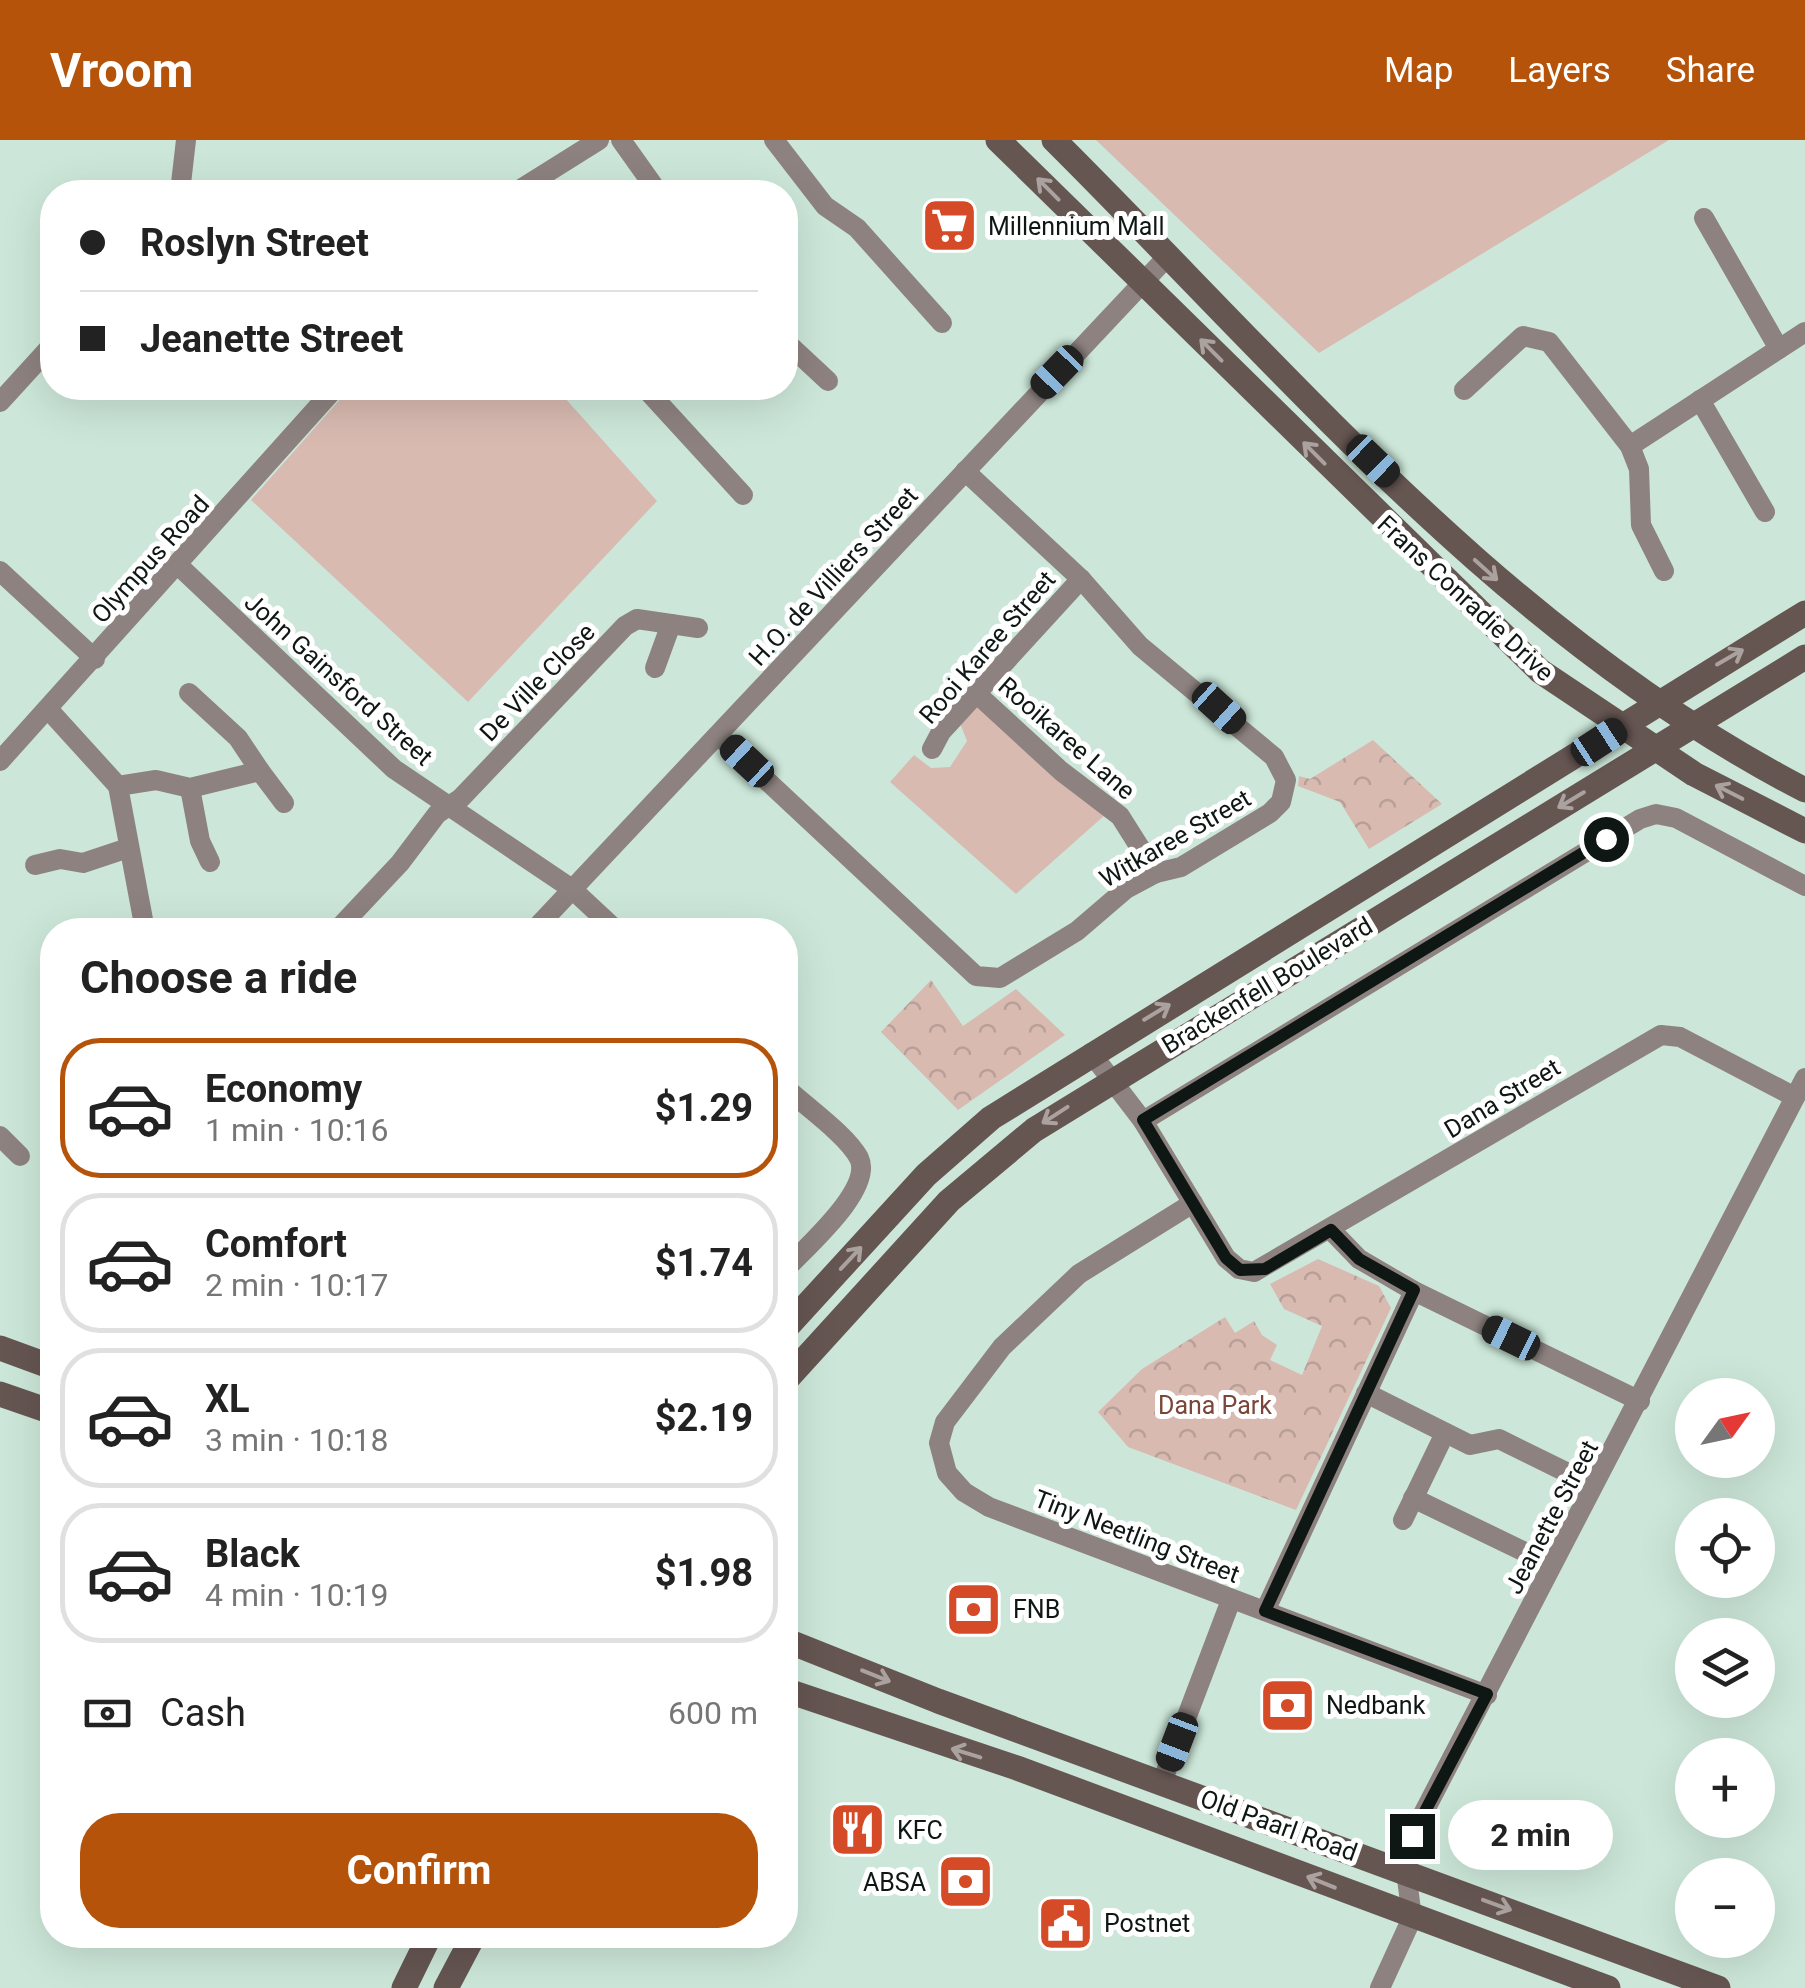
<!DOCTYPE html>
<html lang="en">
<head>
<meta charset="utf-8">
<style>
	:root { --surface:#fff; --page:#f6f6f6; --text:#222; --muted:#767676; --line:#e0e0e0; --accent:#b45309 }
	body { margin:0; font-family:Roboto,sans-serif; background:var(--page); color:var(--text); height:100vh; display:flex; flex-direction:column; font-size:38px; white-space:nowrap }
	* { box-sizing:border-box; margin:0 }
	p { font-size:32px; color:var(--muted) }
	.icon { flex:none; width:55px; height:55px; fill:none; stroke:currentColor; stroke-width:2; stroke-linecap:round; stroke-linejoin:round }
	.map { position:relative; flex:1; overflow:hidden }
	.drawer { position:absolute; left:40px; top:778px; width:758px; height:1030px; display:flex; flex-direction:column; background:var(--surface); border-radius:40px; box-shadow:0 10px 40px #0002 }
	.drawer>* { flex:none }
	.banner { position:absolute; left:40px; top:40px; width:758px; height:220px; border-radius:40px; box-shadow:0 10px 40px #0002; display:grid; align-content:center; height:220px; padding:0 40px; background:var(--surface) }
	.needle { width:65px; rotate:57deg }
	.fabs { position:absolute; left:1675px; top:1238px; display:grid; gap:20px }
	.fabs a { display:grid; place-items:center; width:100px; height:100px; border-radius:50%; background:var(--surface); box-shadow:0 10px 40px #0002; font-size:50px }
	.end { position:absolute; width:45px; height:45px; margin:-22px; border:12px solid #0e1713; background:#fff; box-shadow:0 0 0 5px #fff }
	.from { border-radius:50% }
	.bubble { position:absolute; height:70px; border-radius:35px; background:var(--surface); box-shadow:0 10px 40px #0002; font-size:32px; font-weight:700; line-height:70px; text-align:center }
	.car { position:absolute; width:30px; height:60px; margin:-30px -15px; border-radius:12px; box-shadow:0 0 8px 2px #0007; background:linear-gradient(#222 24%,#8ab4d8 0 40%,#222 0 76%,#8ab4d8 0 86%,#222 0) }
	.banner b { display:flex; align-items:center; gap:35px; height:95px; font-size:38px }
	.banner b+b { border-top:2px solid var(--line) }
	.banner i { width:25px; height:25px; background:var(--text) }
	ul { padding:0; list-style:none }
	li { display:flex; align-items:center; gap:30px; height:140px; margin:0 20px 15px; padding:0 20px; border:5px solid var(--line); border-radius:40px }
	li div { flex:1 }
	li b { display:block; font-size:38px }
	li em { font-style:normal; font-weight:700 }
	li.current { border-color:var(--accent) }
	li>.icon { width:90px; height:90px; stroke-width:1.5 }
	h2 { padding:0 40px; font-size:45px; line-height:120px }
	.pay { display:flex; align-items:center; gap:25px; height:110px; padding:0 40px; font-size:38px }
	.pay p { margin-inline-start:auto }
	.cta { display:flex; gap:20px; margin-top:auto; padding:20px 40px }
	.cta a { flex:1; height:115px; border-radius:40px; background:var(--accent); color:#fff; font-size:40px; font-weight:700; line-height:115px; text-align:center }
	header { display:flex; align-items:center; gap:60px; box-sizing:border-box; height:140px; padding:0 50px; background:var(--accent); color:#fff }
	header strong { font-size:48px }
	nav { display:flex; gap:55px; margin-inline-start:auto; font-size:35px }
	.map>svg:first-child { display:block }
</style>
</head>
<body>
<header>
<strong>Vroom</strong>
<nav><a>Map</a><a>Layers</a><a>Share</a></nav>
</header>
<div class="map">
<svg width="1805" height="1848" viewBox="0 0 1805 1848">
	<defs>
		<pattern id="park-crowns" width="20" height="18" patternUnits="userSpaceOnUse" patternTransform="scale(2.5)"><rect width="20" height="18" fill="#d8bab1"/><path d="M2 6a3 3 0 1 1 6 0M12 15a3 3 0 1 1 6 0" fill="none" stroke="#b89f97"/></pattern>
	</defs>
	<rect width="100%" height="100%" fill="#cce7d9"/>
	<g fill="#d8bab1">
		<path d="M1096,0H1669L1319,213Z"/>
		<path d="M350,248H556L657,361L468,562L251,360Z"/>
		<path d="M976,566L1105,675L1016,754L890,642L914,615L931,628L950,627L967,601L960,583Z"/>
	</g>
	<g fill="url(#park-crowns)">
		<path d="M1373,600L1442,664L1369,709L1340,662L1298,646L1299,636L1310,639Z"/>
		<path d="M931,840L963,886L1016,849L1065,895L958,970L881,892Z"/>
		<path d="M1318,1119L1379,1146L1391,1168L1296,1370L1128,1307L1098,1272L1142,1229L1225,1177L1235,1193L1254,1181L1262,1195L1277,1205L1270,1220L1302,1235L1322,1186L1284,1169L1270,1144Z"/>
	</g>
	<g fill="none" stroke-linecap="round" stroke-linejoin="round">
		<g stroke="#8d827f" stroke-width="20">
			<path d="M621,0L658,52"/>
			<path d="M774,0L825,66L857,88L942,183"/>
			<path d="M180,52L186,0"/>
			<path d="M516,52L599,0"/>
			<path d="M1704,78L1779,209"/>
			<path d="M785,201L828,241"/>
			<path d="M645,248L743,355"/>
			<path d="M1464,250L1523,196L1549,202L1630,306L1639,329L1641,385L1664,431"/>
			<path d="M1700,260L1765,372"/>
			<path d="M0,262L52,205"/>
			<path d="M1630,306L1805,192"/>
			<path d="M179,426L394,629L572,749L616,790"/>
			<path d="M0,431L95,519"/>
			<path d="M655,528L671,484"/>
			<path d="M976,553L1061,631L1120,676L1156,733"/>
			<path d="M48,569L118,646L156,640L190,648L260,631L238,598L189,553"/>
			<path d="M718,595L976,836L1000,838L1077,791L1126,749L1156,733L1181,727L1270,673L1281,662L1286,640L1274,617L1140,506L1081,439L965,331"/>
			<path d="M932,609L941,592L1081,439"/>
			<path d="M0,621L335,248"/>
			<path d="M260,631L284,663"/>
			<path d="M118,646L145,790"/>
			<path d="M190,648L200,701L210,722"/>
			<path d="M35,725L60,719L83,723L128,708"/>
			<path d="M337,790L400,723L437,674L461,658L625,486L637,479L698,488"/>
			<path d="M534,790L1168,116"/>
			<path d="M1091,913L1143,981L1226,1118L1239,1129L1254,1132L1661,895L1680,897L1795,957"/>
			<path d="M785,947C804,965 847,995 859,1018C874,1049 806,1107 785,1130"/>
			<path d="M1143,981L1640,679L1656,674L1676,678L1805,746"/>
			<path d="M0,996L20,1016"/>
			<path d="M1193,1063L1079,1134L1002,1207L945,1282L939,1303L947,1333L964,1352L989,1367L1487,1555"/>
			<path d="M1331,1090L1359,1119L1414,1151L1640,1261"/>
			<path d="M1366,1253L1470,1305L1499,1299L1568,1333"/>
			<path d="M1413,1358L1527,1413"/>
			<path d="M1403,1380L1445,1293"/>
			<path d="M1265,1471L1414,1151"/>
			<path d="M1162,1642L1231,1460"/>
			<path d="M1380,1848L1412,1778L1406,1731L1411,1697L1805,938"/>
		</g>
		<g stroke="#665652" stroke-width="25">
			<path d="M998,0L1540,531L1694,634L1805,691"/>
			<path d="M1054,0C1290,235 1505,495 1805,650"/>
			<path d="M785,1189L926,1035L991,978L1805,473"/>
			<path d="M0,1208L52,1227"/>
			<path d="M785,1241L949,1061L1034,990L1805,517"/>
			<path d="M0,1254L52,1272"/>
			<path d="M785,1500L938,1561L1718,1848"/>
			<path d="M785,1550L1017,1628L1608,1848"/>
			<path d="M404,1848L430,1795"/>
			<path d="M446,1848L474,1795"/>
		</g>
	</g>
	<defs><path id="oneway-shaft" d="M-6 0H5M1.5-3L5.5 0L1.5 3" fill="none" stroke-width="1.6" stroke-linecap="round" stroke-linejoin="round" transform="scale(2.5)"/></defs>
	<g stroke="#aba2a0">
		<use href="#oneway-shaft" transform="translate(1048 49) rotate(-135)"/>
		<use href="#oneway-shaft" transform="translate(1211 210) rotate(-135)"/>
		<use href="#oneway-shaft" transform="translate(1314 313) rotate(-135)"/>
		<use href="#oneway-shaft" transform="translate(1486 430) rotate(42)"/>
		<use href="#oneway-shaft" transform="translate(1730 517) rotate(-30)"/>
		<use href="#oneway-shaft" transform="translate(1729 652) rotate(-153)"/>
		<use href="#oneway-shaft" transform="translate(1571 660) rotate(149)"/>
		<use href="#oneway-shaft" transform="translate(1157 872) rotate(-31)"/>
		<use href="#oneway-shaft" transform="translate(1055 975) rotate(147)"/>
		<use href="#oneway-shaft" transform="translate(851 1118) rotate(-47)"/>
		<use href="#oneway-shaft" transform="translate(876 1536) rotate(22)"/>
		<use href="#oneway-shaft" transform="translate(966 1613) rotate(-163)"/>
		<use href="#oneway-shaft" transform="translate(1321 1742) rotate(-158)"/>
		<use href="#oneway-shaft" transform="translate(1497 1765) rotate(20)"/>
	</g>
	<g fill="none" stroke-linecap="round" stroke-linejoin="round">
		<path stroke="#0e1713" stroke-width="12" d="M1412,1696L1487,1554L1265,1471L1414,1150L1359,1119L1331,1090L1265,1129L1240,1130L1226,1118L1143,980L1606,699"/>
	</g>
	<defs>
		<symbol id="supermarket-square" viewBox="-11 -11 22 22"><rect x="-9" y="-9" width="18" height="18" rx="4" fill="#d54b27" stroke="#fff"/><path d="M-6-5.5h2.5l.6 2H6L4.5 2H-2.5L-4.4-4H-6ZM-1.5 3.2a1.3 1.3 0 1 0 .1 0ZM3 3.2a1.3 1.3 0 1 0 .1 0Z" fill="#fff"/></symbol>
		<symbol id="bank-square" viewBox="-11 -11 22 22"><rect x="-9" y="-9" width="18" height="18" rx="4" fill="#d54b27" stroke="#fff"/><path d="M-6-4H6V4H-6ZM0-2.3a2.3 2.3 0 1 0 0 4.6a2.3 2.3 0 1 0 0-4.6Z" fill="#fff"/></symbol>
		<symbol id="restaurant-square" viewBox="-11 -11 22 22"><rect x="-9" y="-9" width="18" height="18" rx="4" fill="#d54b27" stroke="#fff"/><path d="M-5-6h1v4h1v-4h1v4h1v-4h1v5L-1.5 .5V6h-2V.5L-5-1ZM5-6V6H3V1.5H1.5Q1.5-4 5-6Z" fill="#fff"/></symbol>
		<symbol id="civic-square" viewBox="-11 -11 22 22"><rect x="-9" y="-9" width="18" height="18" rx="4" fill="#d54b27" stroke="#fff"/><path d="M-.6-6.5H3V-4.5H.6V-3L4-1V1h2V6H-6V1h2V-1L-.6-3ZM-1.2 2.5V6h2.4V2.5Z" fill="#fff"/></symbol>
	</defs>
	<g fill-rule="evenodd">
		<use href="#supermarket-square" x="918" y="54" width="63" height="63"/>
		<use href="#bank-square" x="942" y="1438" width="63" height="63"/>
		<use href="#bank-square" x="1256" y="1534" width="63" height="63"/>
		<use href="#restaurant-square" x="826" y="1658" width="63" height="63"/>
		<use href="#bank-square" x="934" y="1710" width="63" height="63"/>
		<use href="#civic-square" x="1034" y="1752" width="63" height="63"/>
	</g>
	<g text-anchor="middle" stroke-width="10" stroke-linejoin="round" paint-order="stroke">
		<g font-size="25" fill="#0e1713" stroke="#fff" text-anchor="start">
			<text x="988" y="95">Millennium Mall</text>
			<text x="1013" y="1478">FNB</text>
			<text x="1326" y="1574">Nedbank</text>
			<text x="897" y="1699">KFC</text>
			<text x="926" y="1751" text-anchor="end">ABSA</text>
			<text x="1104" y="1792">Postnet</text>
		</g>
		<g font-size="25" fill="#0e1713" stroke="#fff">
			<text transform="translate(150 419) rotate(-48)" y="9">Olympus Road</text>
			<text transform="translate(833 436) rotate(-47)" y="9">H.O. de Villiers Street</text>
			<text transform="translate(1466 458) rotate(43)" y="9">Frans Conradie Drive</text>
			<text transform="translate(987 507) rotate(-49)" y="9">Rooi Karee Street</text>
			<text transform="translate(339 539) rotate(42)" y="9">John Gainsford Street</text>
			<text transform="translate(537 542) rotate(-46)" y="9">De Ville Close</text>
			<text transform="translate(1067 598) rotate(41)" y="9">Rooikaree Lane</text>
			<text transform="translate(1175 698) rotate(-30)" y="9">Witkaree Street</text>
			<text transform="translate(1267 845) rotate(-31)" y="9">Brackenfell Boulevard</text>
			<text transform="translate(1502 958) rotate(-31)" y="9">Dana Street</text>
			<text transform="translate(1551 1377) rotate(-62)" y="9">Jeanette Street</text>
			<text transform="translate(1137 1396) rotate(21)" y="9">Tiny Neetling Street</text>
			<text transform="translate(1279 1685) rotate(20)" y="9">Old Paarl Road</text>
		</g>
		<g font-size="25" fill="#794639" stroke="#fff">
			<text x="1215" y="1274">Dana Park</text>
		</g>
	</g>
</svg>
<div class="fabs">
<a><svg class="needle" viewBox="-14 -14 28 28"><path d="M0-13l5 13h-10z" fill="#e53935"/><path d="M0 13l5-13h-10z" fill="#767676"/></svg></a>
<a><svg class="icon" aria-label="locate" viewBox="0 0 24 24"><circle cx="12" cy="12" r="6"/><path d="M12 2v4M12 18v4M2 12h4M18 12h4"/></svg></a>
<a><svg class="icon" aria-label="layers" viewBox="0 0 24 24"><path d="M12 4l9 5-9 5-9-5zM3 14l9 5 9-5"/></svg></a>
<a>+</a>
<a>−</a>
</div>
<i class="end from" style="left:1606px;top:699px"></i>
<i class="end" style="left:1412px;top:1696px"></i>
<div class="bubble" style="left:1448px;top:1660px;width:165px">2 min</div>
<i class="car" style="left:1057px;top:232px;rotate:224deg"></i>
<i class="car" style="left:1373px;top:321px;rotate:134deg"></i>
<i class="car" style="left:1219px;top:568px;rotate:132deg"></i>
<i class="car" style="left:1599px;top:602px;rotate:57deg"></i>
<i class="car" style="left:747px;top:621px;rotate:313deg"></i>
<i class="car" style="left:1511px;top:1198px;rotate:296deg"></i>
<i class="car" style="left:1177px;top:1602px;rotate:201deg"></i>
<div class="banner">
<b><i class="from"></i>Roslyn Street</b>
<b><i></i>Jeanette Street</b>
</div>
<section class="drawer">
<h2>Choose a ride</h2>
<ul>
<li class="current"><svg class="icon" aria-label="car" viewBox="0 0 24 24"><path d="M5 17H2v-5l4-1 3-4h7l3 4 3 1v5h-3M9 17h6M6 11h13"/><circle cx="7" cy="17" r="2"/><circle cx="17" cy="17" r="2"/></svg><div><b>Economy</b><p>1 min · 10:16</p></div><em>$1.29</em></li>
<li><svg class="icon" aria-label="car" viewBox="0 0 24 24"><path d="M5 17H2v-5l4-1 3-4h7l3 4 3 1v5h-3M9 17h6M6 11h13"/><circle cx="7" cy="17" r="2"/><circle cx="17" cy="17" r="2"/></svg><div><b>Comfort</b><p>2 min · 10:17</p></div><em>$1.74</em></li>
<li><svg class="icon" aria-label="car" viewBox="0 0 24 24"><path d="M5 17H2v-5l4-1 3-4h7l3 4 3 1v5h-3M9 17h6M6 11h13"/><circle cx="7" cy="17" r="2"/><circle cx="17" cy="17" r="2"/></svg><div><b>XL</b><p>3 min · 10:18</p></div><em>$2.19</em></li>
<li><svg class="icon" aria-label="car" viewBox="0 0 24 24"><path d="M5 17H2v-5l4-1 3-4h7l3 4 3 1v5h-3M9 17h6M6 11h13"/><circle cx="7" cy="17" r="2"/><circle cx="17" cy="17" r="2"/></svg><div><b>Black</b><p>4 min · 10:19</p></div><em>$1.98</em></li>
</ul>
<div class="pay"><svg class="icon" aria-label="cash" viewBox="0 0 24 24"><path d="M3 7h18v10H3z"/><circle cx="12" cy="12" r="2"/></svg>Cash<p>600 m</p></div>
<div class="cta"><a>Confirm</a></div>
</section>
</div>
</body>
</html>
